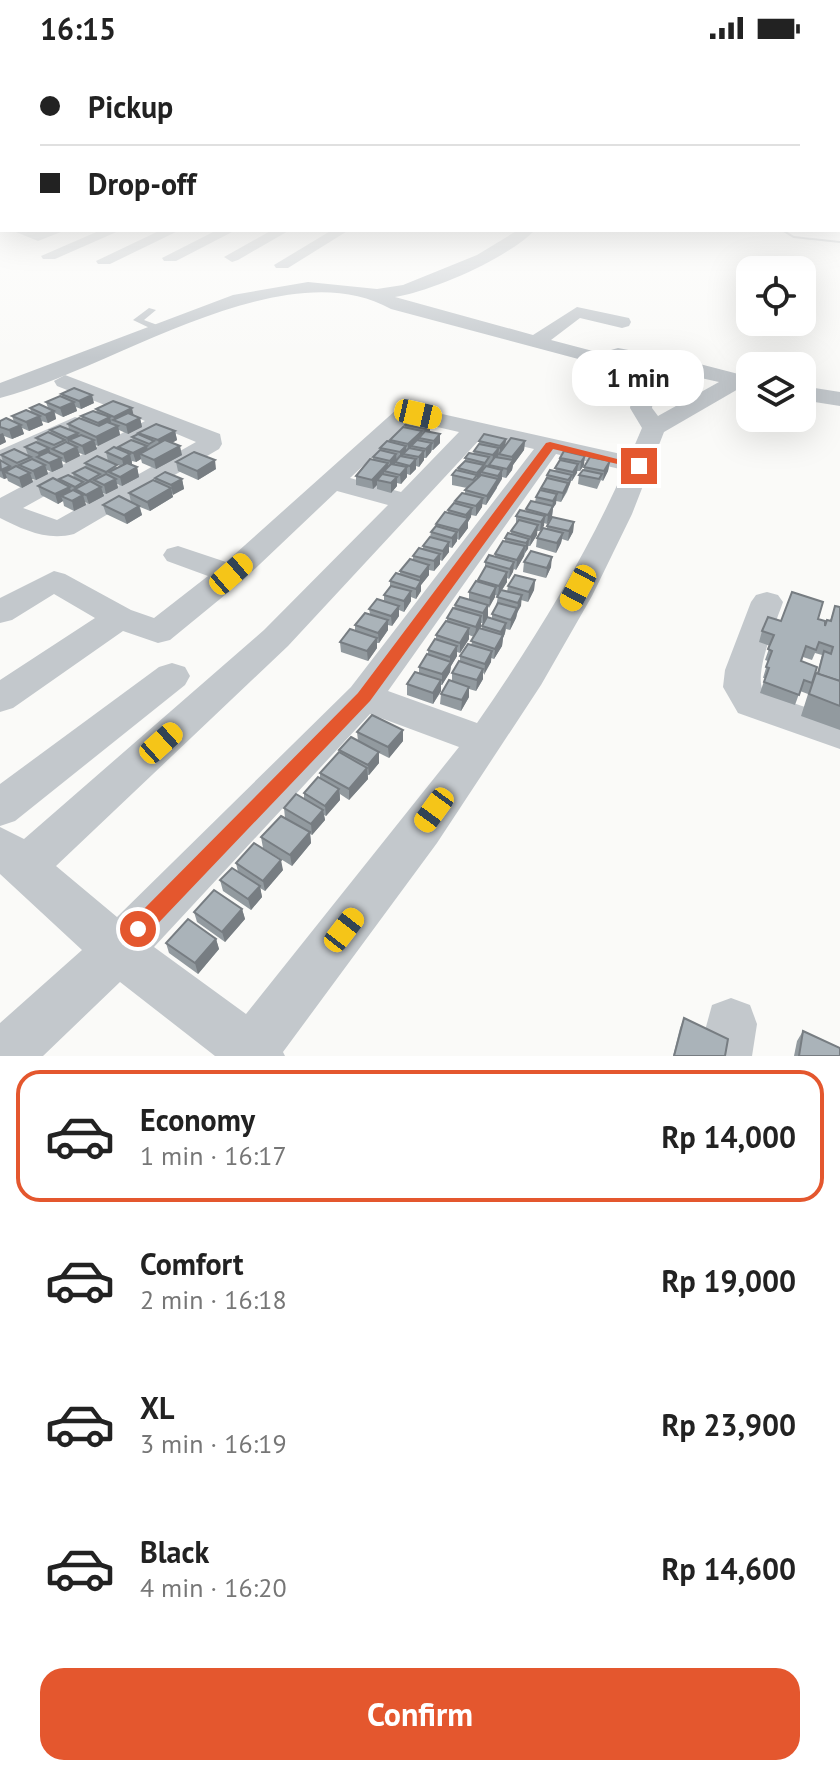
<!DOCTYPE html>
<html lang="en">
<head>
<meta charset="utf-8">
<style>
	:root { --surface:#fff; --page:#f2f2f2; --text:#222; --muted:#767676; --line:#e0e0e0; --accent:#e4572e }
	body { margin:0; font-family:"PT Sans",sans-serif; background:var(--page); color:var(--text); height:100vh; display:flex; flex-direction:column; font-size:30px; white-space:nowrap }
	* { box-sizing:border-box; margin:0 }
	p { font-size:26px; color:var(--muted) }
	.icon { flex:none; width:44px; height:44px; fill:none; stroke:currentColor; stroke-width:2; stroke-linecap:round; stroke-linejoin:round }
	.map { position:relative; height:1000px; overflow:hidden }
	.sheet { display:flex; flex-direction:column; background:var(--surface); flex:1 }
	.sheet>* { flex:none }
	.top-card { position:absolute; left:0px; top:0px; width:840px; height:176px; box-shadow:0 8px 32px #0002; display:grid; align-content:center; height:176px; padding:0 40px; background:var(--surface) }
	.tools { position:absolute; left:736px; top:200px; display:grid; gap:16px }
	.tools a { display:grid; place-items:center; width:80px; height:80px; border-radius:16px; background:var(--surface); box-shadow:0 8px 32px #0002; font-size:40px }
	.end { position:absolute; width:36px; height:36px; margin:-18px; border:10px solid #e4572e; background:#fff; box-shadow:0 0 0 4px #fff }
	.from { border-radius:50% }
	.bubble { position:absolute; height:56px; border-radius:24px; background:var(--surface); box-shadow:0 8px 32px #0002; font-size:26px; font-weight:700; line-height:56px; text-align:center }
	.car { position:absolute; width:24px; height:48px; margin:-24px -12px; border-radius:10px; box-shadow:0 0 6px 2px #0007; background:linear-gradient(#f5c518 24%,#345 0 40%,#f5c518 0 76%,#345 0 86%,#f5c518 0) }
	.top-card b { display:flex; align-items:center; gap:28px; height:76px; font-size:30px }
	.top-card b+b { border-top:2px solid var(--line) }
	.top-card i { width:20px; height:20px; background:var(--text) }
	ul { padding:14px 0 0; list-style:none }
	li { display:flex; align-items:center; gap:24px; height:132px; margin:0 16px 12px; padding:0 24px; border:4px solid transparent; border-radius:24px }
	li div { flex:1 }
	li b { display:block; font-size:30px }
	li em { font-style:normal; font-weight:700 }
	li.on { border-color:var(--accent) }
	li>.icon { width:72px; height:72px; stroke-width:1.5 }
	.primary-button { display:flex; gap:16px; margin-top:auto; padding:16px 40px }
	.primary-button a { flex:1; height:92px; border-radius:24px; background:var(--accent); color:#fff; font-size:32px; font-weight:700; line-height:92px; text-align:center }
	.status { display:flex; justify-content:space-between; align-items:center; height:56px; padding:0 40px; background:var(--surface); direction:ltr }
	.status svg { height:22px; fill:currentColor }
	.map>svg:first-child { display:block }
</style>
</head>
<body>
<div class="status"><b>16:15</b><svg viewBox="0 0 49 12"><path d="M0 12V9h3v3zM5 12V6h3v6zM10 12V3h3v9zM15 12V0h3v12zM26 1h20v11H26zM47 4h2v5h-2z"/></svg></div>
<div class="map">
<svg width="840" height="1000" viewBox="0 0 840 1000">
	<rect width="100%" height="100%" fill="#fafaf8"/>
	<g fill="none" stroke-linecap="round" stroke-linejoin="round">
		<defs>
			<path id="secondary" d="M840,173V185L794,180L784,174Z"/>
		</defs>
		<use href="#secondary" stroke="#b3babf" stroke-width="4"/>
		<path fill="#c3c8cc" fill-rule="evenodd" d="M149,252L156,254L144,264L160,270V274H154L133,264Z"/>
		<g fill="#c3c8cc" fill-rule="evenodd">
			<path d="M11,174H66L38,185Z"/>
			<path d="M101,174H121L55,203H43L41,200Z"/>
			<path d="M161,174H180L110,208H98L96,205Z"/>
			<path d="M217,174H236L176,205H164L162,202Z"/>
			<path d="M272,174H290L238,204L232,206L224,201Z"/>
			<path d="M332,174H349L288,212H276L274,209Z"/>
			<path d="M518,174H535C508,202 433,235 395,241L533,279L577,251L629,262L631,266L629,270L622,272L580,262L551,284L608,299L611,294L618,292L692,306L750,321V333L740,332L664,376L632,458L592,540L541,629L437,787L283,996L285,1000H215L120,926L43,1000H0V967L82,894L0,818V771L24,783L264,574L388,449L337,435L242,525L170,584L158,587L123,575L13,652L0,656V624L95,562L54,538L12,564L0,567V542L54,515L65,518L131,554L154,562L208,520L167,505L163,499L167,493L178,490L226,506L396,354L411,351L630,400L642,372L630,352L634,326L627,316L391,253C283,192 108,315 0,342V327L233,239L308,226L377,233L403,229L477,199ZM642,309L719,326L658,360L652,352L656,325ZM411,365L459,376L401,436L350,422ZM482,381L534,393L351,631L117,861L56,810L288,590ZM556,398L624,414C584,504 533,586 477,667L388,635ZM370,658L459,691L246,958L154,891Z"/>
			<path d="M65,319L220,378L222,388L219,393L74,478C47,485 24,474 0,462V442L145,365L57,330L54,325ZM165,373L196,386L57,464L23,452Z"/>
			<path d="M802,330L840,336V350L802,344Z"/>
			<path d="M75,361L83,363L87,368L83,373L0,412V394Z"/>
			<path d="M767,536L778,539L783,546C776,567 752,619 764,637L840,663V693L738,657L723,631L725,614L751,546L756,539Z"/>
			<path d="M172,607L185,611L190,620L185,629L15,765L0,770V728L159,611Z"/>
			<path d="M731,942L750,949L757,968L752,1000H698L712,949Z"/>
		</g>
		<use href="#secondary" fill="#fff" fill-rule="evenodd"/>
	</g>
	<g fill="#929a9f" fill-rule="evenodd">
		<path d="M61,338L94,347L81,353L76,351L77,355L63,361L55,357L56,363L48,367L41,365L43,369L29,375L22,372L24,378L12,383L4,380L6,386L0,389V365L14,366L12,360L31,356L30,352H48L46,346L62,341Z"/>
		<path d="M96,353L133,359L140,362L142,371L128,378L119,374L120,379L98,390L95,389L97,393L85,399L79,397L80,400L66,407L62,405L63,411L52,416L47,414L48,418L36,424L32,423L33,426L22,432L8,425L7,422L4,423L0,421V404L3,406L1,399H28L25,391L38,387L36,382L51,377L50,374L69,373L68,368L82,363L81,360L97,356Z"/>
		<path d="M411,363L430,376L440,378V387L433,394H432L431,396L426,402H424V404L419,411L416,410V413L410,419L407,418V421L401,428L397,427V430L391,437L377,433V429L373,433L356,429V420L373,404V401L380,394V392L390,386V384L405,371V369Z"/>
		<path d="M175,375L177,384L172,387L182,399L156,413L142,407L141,403L136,406L132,405V408H131L137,411L139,421L122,430L117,428L118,432L106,438L103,437L104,440L89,448L85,446L86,449L74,455L64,450L63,445L58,448L41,439L38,430L60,426L59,423L74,422L73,417L86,412L85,407L118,411L120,410L108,405L106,396L119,393L118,391L133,385L132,381L139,379L138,377Z"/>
		<path d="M506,383L505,390L525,385L524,394L513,409L512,414L506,422L502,421L497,429V432L486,449L482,448V451L476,460L471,459V461L468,466V472L459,484L457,483V485L452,492L449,491V496L442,505L440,504V508L434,515L429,514V519L421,529V535L416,543L411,541V545L404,556L399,554V560L392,570L388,569V574L379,587H377V592L368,605L341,596L340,586L355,575V569L370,558L369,553L384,545V539L390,532V525L400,519V515L413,504V500L423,493V490L430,481L431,476L436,470V468L448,457V454L455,448V445L465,437V434L467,432L452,429V419L458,414V412L465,405V402L473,398L474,395L479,388V385Z"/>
		<path d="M564,395L584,409L580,415H577L572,425H571L567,436L561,446L556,445L553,452L552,460L547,468L544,467L540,475H537V479L530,490H528L524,500L516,514L514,513L509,523L507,522V526L502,534L507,536L508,530L535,524L534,534L528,546L521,544L516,562L510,574L506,573L505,577L503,582L502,590L494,603L491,602V606L483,618V623L476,635L469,633V641L461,655L440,648L441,638L452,625V617L460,605V600L471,589L474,581L469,579V583L460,597L457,596V600L451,610L450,616L442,629H441V635L433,648L407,639V628L419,617V611L428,598V594L436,583V579L447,565V562L454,552L455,549L469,544V536L478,526L485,513V506L495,501V498L505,485V482L511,478V475L516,468V460L526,456V453L535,446L536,441L540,435L547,419L555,415L560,402ZM495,539L498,540L496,551L492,558V563L482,570V573L480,572L481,567H483L488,560V552L495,541Z"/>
		<path d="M610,405L608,415L603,425L601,424L597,433L578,428L579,419L584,414V411Z"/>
		<path d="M176,406L216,413L198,424L178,415Z"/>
		<path d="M155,422L182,423L184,433L172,438L173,441L150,455L140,451L142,459L127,468L106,458L103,449L131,446L129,437L155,425Z"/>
		<path d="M574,466L573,476L568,485L562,483L561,487L556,497L536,491L537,482L547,473V470Z"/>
		<path d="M524,506L551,511L546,522L523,516Z"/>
		<path d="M835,550L840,551V674L801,660L808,638L800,635L795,649L760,637L765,622H763L768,605L765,604L770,590L759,586L762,575L781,565L818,563L825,570L830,565ZM815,597L822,599L817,617L812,627L801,605L803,601L812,604Z"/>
		<path d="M357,676L403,685L389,702L379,697V707L369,719H368V723L349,744L340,738V744L326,760L324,759L325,764L312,779L310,778L311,787L292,810L263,792L261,781L285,762L284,752L304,743V737L320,723V717L340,697L339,694L358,685Z"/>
		<path d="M236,807L283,814L265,835L260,832L262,841L251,854L223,835L220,824L238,816Z"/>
		<path d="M242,853L245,863L225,886L197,866L194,856Z"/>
		<path d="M216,883L219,893L198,918L169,897L166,887Z"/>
		<path d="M684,962L725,1000H673L680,972Z"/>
		<path d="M803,975L840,1000H794L797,985Z"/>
	</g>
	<g fill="#777d82">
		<path d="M92,339L94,347L81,353L79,345Z"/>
		<path d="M74,346L77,355L63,361L60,352Z"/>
		<path d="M132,352L134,361L115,365L114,361Z"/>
		<path d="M54,355L56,363L48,367L45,359Z"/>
		<path d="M40,360L43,369L29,375L26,366Z"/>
		<path d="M110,361L112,370L100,376L98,367Z"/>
		<path d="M140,362L142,371L128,378L126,369Z"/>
		<path d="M430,367V376L425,382V373Z"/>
		<path d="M21,369L24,378L12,383L9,374Z"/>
		<path d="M118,370L120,379L98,390L96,381Z"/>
		<path d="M175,375L177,384L160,393L158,384Z"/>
		<path d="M422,375V383L419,382V387L411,390V394L408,397V388Z"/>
		<path d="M3,377L6,386L0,389V378Z"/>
		<path d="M78,377L81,386L69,384L70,391L67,382Z"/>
		<path d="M440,378V387L433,394L434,385Z"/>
		<path d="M506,383L505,392L500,399V390Z"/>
		<path d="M94,384L97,393L85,399L82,390Z"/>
		<path d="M525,385L524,394L513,409L512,414L506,422L507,413L512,406V401Z"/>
		<path d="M432,387L431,396L426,402V393Z"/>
		<path d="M147,390L149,399L140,398L141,403L136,406L133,397Z"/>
		<path d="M180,390L182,399L156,413L154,404Z"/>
		<path d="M406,390V399L403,398L404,402L400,406V396Z"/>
		<path d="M77,391L80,400L66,407L63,398Z"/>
		<path d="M49,392L52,401L39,402L38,397Z"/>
		<path d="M499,392L498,401L492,408L493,399Z"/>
		<path d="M424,395V404L419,411V401Z"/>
		<path d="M130,398L132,408L124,412L122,403Z"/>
		<path d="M396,398L397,407L395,406V409L390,414V405Z"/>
		<path d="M585,400L584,409L580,415L581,406Z"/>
		<path d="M61,402L63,411L52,416L49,407Z"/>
		<path d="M416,403V413L410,419V410Z"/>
		<path d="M215,404L216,413L198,424L197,415Z"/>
		<path d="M610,405L608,415L603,425L604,415Z"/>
		<path d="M388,407V416L384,415V421L377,424V429L373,433L372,424Z"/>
		<path d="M578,408L577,417L572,425L573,416Z"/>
		<path d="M45,409L48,418L36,424L33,415Z"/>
		<path d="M484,409L483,417L481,416V420L477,426V417Z"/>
		<path d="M10,410L14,419L5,416L7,422L4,423L1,414Z"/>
		<path d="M137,411L139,421L122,430L120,421Z"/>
		<path d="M407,411V421L401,428L400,419Z"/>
		<path d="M502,414V423L486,449L487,440Z"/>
		<path d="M30,417L33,426L22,432L19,422Z"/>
		<path d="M572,419L570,428L561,446L563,437Z"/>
		<path d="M397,421V430L391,437V427Z"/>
		<path d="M116,423L118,432L106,438L104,429Z"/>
		<path d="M182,423L184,433L173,439L171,429Z"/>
		<path d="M70,431L72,440H61L63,445L58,448L55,438Z"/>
		<path d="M101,431L104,440L89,448L86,439Z"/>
		<path d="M171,432L173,441L150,455L147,446Z"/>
		<path d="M557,438L556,448L553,452L552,460L547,468L548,459L552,452L553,445Z"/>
		<path d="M83,439L86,449L74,455L72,445Z"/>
		<path d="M483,442L482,451L476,460V450Z"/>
		<path d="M139,450L142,459L127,468L124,459Z"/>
		<path d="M472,452L471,461L468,466V472L459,484V474L466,465V459Z"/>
		<path d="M545,460L544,470L540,475L541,466Z"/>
		<path d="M574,466L573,476L568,485L569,475Z"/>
		<path d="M538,469L537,479L530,490L531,481Z"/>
		<path d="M457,476V485L452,492V482Z"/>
		<path d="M563,477L561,487L556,497L557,487Z"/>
		<path d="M529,483L528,493L525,497L526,487Z"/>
		<path d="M449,486V496L442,505L443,495Z"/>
		<path d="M525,490L524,500L516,514L517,504Z"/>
		<path d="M440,498V508L434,515V505Z"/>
		<path d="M552,501L551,511L546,522L547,512Z"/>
		<path d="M514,506L513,516L509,523L510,513Z"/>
		<path d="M429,509V519L421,529V535L416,543V533L420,527V521Z"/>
		<path d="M507,516V526L498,540L499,530Z"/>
		<path d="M535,524L534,534L528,546L529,536Z"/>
		<path d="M496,531L495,541L489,552L490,542Z"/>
		<path d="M411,535V545L404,556V545Z"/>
		<path d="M522,539L521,550L517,557L516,562L510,574L511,564L517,553L518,547Z"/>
		<path d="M488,549V560L483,567V557Z"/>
		<path d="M399,550V560L392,570L391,560Z"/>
		<path d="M481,560V571L475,581L476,571Z"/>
		<path d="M388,564V574L379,587L378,577Z"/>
		<path d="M506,567L505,577L503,582L502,590L494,603L495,593L500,584L501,576Z"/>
		<path d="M469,572V583L460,597V587Z"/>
		<path d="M377,582V592L368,605L367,595Z"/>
		<path d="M457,590V600L451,610L450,616L442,629V618L450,606V601Z"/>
		<path d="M492,595L491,606L484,619L485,608Z"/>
		<path d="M483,613V623L476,635L477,624Z"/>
		<path d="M441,624V635L433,648V637Z"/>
		<path d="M469,631V641L461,655L462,644Z"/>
		<path d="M403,674V685L389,702L388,691Z"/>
		<path d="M379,696V707L369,719L368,709Z"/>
		<path d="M367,712L368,723L349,744V733Z"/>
		<path d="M339,733L340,744L326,760L325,750Z"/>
		<path d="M323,754L325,764L312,779L311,768Z"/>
		<path d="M310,776L311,787L292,810L290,799Z"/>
		<path d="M281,804L283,814L265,835L263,825Z"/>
		<path d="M260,830L262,841L251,854L248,843Z"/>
		<path d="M242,853L245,863L225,886L222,876Z"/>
		<path d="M216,883L219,893L198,918L195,907Z"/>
	</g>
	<g fill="#aab3b9" stroke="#777d82" stroke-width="2">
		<path d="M74,332L92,339L79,345L61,338Z"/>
		<path d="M60,340L74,346L60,352L46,346Z"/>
		<path d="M113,345L132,352L114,361L96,353Z"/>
		<path d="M39,348L54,355L45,359L30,352Z"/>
		<path d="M26,354L40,360L26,366L12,360Z"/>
		<path d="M93,355L110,361L98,367L81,360Z"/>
		<path d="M128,357L140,362L126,369L113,364Z"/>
		<path d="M6,362L21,369L9,374L0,371V365Z"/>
		<path d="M79,362L99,370L107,366L118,370L96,381L68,368Z"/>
		<path d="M411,363L430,367L425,373L405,369Z"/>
		<path d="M156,368L175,375L158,384L138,377Z"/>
		<path d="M60,370L78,377L67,382L50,374Z"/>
		<path d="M403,371L422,375L408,388L390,384Z"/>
		<path d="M425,375L440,378L434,385L419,382Z"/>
		<path d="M48,376L65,384L54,389L36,382Z"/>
		<path d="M138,378L154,385L149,388L132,381Z"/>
		<path d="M484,378L506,383L500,390L479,385Z"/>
		<path d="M81,379L94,384L82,390L69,384Z"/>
		<path d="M511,382L525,385L512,401L499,398Z"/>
		<path d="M131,384L147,390L133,397L118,391Z"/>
		<path d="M165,384L180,390L154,404L140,398Z"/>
		<path d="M417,384L432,387L426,393L411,390Z"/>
		<path d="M387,385L406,390L400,396L380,392Z"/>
		<path d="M36,386L49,392L38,397L25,391Z"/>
		<path d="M66,386L77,391L63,398L52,393Z"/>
		<path d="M479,388L499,392L493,399L474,395Z"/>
		<path d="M114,391L130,398L122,403L106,396Z"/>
		<path d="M409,392L424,395L419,401L403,398Z"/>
		<path d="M14,393L31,401L17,407L1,399Z"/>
		<path d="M380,394L396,398L390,405L373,401Z"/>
		<path d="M564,395L585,400L581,406L560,402Z"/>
		<path d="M48,396L61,402L49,407L37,401Z"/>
		<path d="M194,396L215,404L197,415L176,406Z"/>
		<path d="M469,397L489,401L485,407L465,402Z"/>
		<path d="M97,400L117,409L106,416L85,407Z"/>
		<path d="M400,400L416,403L410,410L395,406Z"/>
		<path d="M495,401L513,404L507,413L489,409Z"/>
		<path d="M590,401L610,405L604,415L584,411Z"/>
		<path d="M32,403L45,409L33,415L19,409Z"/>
		<path d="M370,403L388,407L372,424L356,420Z"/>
		<path d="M0,404L10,410L1,414Z"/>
		<path d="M560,404L578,408L573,416L555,412Z"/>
		<path d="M465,405L484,409L477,417L458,412Z"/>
		<path d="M127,407L137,411L120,421L109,416Z"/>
		<path d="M391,408L407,411L400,419L384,415Z"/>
		<path d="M16,410L30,417L19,422L5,416Z"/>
		<path d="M486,410L502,414L498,420L481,416Z"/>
		<path d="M85,411L100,418L88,425L73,417Z"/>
		<path d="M456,414L477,419L473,424L452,419Z"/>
		<path d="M550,414L572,419L568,424L547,419Z"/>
		<path d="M583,414L602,418L599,423L579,419Z"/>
		<path d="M165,416L182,423L171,429L155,422Z"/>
		<path d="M106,418L116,423L104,429L94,424Z"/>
		<path d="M382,418L397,421L391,427L377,424Z"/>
		<path d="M68,419L83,426L75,431L59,423Z"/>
		<path d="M481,419L498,423L487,440L465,434Z"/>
		<path d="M53,422L70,431L55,438L38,430Z"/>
		<path d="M547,422L568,427L563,437L541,432Z"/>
		<path d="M153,424L171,432L147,446L129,437Z"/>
		<path d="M90,425L101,431L86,439L75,433Z"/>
		<path d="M73,434L83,439L72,445L61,440Z"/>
		<path d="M540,434L557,438L553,445L536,441Z"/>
		<path d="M462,437L483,442L476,450L455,445Z"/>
		<path d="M119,440L139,450L124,459L103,449Z"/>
		<path d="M531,445L553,450L548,459L526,453Z"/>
		<path d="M454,447L472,452L466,459L448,454Z"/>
		<path d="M520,454L545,460L541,466L516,460Z"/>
		<path d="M445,456L468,462L459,474L436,468Z"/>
		<path d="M552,461L574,466L569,475L547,470Z"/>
		<path d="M519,464L538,469L531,481L511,475Z"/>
		<path d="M436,470L457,476L452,482L431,476Z"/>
		<path d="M543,472L563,477L557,487L537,482Z"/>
		<path d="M508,477L529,483L526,487L505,482Z"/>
		<path d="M430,481L449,486L443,495L423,490Z"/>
		<path d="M503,485L525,490L517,504L495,498Z"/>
		<path d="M419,492L440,498L434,505L413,500Z"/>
		<path d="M531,495L552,501L547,512L524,506Z"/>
		<path d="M489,499L514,506L510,513L485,506Z"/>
		<path d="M410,503L429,509L420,521L400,515Z"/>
		<path d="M486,510L507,516L499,530L478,524Z"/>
		<path d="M396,517L421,525L416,533L390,525Z"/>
		<path d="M515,519L535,524L529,536L508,530Z"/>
		<path d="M476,525L496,531L490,542L469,536Z"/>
		<path d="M391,530L411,535L404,545L384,539Z"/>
		<path d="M501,534L522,539L518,547L497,541Z"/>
		<path d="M792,536L823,546L818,563L825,565V570L827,564L831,565L835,550L840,551V625L818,618L824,595L831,598L833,591L819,586L816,594L806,590L801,605L817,611L812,627L804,624L799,639L764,626L769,612L766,611L772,595L768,593L774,579L762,575L768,561L781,565Z"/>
		<path d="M460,541L488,549L483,557L455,549Z"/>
		<path d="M377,543L399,550L391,560L369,553Z"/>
		<path d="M498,547L517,552L511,564L492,558Z"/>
		<path d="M453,552L481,560L476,571L447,562Z"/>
		<path d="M365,557L388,564L378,577L355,569Z"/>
		<path d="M487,561L506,567L501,576L482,570Z"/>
		<path d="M446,565L469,572L460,587L436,579Z"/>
		<path d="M479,572L503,579L495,593L471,585Z"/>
		<path d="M350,573L377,582L367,595L340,586Z"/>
		<path d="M435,583L457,590L450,601L428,594Z"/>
		<path d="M468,588L492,595L485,608L460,600Z"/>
		<path d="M427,598L451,606L442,618L419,611Z"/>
		<path d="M459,605L483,613L477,624L452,617Z"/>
		<path d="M415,616L441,624L433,637L407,628Z"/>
		<path d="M816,617L840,625V650L809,638Z"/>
		<path d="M449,624L469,631L462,644L441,638Z"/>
		<path d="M372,659L403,674L388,691L357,676Z"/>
		<path d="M351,681L379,696L368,709L339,694Z"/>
		<path d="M339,696L367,712L349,733L320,717Z"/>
		<path d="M318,721L339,733L325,750L304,737Z"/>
		<path d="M296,738L323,754L311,768L284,752Z"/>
		<path d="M281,760L310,776L290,799L261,781Z"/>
		<path d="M254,787L281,804L263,825L236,807Z"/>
		<path d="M232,812L260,830L248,843L220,824Z"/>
		<path d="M214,834L242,853L222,876L194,856Z"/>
		<path d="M188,863L216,883L195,907L166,887Z"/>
		<path d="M684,962L728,983L725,1000H674Z"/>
		<path d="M803,975L840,992V1000H799Z"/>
	</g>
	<linearGradient id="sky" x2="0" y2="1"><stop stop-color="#96bcdc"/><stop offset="0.54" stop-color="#fdfdfc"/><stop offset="1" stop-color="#fdfdfc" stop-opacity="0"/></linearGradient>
	<rect width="840" height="302" fill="url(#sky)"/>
	<path fill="#e4572e" d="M550,386L645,410L639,413L553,393L370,645L146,880L138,883L131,880L128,873L131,866L358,637L546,387Z"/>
</svg>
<div class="tools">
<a><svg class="icon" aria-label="locate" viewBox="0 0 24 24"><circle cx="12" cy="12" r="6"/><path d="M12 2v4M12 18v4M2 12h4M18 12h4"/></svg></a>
<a><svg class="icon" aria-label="layers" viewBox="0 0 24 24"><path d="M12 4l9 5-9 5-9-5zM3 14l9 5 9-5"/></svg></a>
</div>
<i class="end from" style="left:138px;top:873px"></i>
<i class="end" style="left:639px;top:410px"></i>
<div class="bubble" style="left:572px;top:294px;width:132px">1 min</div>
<i class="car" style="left:418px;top:358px;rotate:103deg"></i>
<i class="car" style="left:231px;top:518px;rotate:49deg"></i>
<i class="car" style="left:578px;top:532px;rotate:208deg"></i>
<i class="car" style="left:161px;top:687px;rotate:48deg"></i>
<i class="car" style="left:434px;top:754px;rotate:216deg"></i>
<i class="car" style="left:344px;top:874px;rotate:38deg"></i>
<div class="top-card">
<b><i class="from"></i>Pickup</b>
<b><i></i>Drop-off</b>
</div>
</div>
<section class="sheet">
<ul>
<li class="on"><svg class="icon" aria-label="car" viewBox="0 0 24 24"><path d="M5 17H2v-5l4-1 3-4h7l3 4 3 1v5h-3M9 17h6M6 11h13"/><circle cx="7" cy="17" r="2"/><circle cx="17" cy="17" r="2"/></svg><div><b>Economy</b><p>1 min · 16:17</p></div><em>Rp 14,000</em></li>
<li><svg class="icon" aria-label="car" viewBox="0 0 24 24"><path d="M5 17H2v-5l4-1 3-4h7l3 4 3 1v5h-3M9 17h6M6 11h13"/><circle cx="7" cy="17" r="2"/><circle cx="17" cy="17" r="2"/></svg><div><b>Comfort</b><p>2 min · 16:18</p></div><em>Rp 19,000</em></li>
<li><svg class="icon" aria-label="car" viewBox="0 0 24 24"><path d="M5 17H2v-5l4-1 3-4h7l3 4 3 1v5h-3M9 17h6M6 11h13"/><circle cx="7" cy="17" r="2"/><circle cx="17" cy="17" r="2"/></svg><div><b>XL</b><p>3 min · 16:19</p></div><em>Rp 23,900</em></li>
<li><svg class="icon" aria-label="car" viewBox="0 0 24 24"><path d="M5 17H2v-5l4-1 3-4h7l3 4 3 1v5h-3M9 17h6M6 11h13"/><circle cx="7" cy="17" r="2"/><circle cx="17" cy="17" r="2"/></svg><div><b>Black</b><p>4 min · 16:20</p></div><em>Rp 14,600</em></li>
</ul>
<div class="primary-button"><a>Confirm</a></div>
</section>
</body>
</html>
